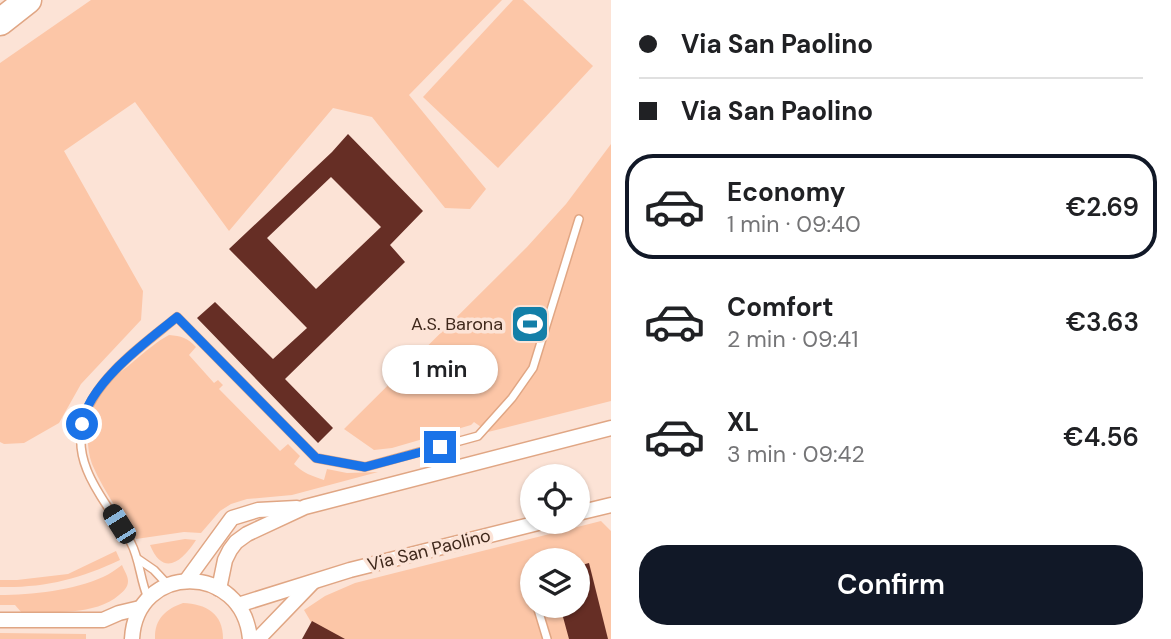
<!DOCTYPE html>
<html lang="en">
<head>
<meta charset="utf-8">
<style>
	:root { --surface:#fff; --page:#f2f2f2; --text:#202124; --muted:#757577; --line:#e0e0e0; --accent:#111827 }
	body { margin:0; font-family:"DM Sans",sans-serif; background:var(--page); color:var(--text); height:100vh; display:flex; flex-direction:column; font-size:26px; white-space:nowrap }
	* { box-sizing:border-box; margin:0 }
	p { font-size:23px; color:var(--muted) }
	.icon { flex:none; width:38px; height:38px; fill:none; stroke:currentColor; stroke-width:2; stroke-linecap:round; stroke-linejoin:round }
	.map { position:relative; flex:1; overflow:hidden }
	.drawer { display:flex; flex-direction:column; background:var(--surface); width:560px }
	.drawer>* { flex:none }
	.guide { display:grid; align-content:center; height:154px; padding:0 28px; background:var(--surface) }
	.buttons { position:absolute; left:520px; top:464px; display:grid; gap:14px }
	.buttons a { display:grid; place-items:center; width:70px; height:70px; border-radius:50%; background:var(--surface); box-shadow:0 2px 5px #0004; font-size:35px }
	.end { position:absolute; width:32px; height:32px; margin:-16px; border:9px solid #1a73e8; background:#fff; box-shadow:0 0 0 4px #fff }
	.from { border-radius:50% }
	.bubble { position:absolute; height:49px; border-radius:24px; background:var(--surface); box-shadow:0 2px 5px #0004; font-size:23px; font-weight:600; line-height:49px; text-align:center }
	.car { position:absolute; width:21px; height:42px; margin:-21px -10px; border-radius:9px; box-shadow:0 0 5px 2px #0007; background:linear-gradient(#222 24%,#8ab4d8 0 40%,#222 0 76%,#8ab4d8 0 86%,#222 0) }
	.guide b { display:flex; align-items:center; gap:24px; height:66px; font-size:26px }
	.guide b+b { border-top:2px solid var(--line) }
	.guide i { width:18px; height:18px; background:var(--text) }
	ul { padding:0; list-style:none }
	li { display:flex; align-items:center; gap:21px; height:105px; margin:0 14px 10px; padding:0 14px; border:4px solid transparent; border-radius:28px }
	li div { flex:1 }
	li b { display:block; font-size:26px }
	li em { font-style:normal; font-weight:600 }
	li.selected { border-color:var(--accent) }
	li>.icon { width:63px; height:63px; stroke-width:1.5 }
	.action { display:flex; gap:14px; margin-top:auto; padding:14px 28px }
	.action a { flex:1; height:80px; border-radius:28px; background:var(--accent); color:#fff; font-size:28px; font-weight:600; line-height:80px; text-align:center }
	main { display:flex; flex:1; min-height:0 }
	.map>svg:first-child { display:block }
</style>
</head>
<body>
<main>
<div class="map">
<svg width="611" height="639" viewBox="0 0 611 639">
	<rect width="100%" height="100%" fill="#fce3d6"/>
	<g fill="#fcc6a7" fill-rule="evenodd">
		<path d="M91,0H502L409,95L486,189L470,209L445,208L372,117L333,108L229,231L135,102L64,151L143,291L141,320L81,384L59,423L24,443L4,444L0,442V63Z"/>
		<path d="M513,0H523L593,66L498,168L423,97Z"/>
		<path d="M611,144V401L488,432L474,422L471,425L392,448L374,450L344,429L527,247L566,204Z"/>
		<path d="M169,335C181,336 188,338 196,347L189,355L214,383L218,380L223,385L219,389L280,451L288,444L300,456L294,464C303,473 312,476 324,480L327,469L347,473L378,472L292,495L247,499L231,504L220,511L201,533L184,532L136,539C121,515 103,490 92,464C83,439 89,406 106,386C114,376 125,369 134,361C146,351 156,342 169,335Z"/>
		<path d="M601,521L611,531V639H342L311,622L304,610L325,596L355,583ZM532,560H578V606H532Z"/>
		<path d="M185,539L196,540C182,562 163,577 150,545Z"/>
		<path d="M116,551L120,560C80,579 44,588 0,587V580H17L68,574Z"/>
		<path d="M122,565C124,570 128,576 128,581C128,587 124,591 119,595C95,616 53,611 22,613L15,605H0V595C31,595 75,590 103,577C110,574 116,569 122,565Z"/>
		<path d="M183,603C206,604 223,613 223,639H155C154,619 166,609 183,603Z"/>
		<path d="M0,633L86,634V639H0Z"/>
	</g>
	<g fill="#662e25" fill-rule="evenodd">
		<path d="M348,134L423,211L390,245L405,262L285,379L333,428L318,443L197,318L215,302L273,359L307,328L229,249L332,152ZM331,177L381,227L316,289L267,238Z"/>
		<path d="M589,563L608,639H569L560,606H578V566Z"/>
		<path d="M312,621L345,639H302Z"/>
	</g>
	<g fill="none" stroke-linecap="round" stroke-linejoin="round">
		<defs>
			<g id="lane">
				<path d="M138,559L154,570L168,585"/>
				<path d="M531,587L532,591"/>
				<path d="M148,598C140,580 140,560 131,543C117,518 97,496 87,470C59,402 131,355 177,317L316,458L365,467L478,436L512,398L533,368L579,219"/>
				<path d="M537,606L547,639"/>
			</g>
			<g id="street">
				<path d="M578,513L611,505"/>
				<path d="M186,581L232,518L258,510L297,508"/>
				<path d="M219,589L225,560L230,550L236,542L247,534L305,507L611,428"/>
				<path d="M238,605L350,570L542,522"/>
				<path d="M0,620H103L119,613L140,608"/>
				<path d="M132,639C136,562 243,562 250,639"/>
				<path d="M258,639L313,582"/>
			</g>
			<path id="highway" d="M0,22L28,0"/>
		</defs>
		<use href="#lane" stroke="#e0a684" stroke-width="10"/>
		<use href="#street" stroke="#e0a684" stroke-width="17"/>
		<use href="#highway" stroke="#e0a684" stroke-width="29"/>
		<use href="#lane" stroke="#fff" stroke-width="7"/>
		<use href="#street" stroke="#fff" stroke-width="14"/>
		<use href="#highway" stroke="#fff" stroke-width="26"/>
	</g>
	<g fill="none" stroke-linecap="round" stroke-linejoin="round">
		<path stroke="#1a73e8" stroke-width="9" d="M82,424C89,383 146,342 177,317L316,458L365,467L440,447"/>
	</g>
	<defs>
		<symbol id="stadium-square" viewBox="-11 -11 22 22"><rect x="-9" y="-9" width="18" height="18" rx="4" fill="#137fa8" stroke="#fce3d6"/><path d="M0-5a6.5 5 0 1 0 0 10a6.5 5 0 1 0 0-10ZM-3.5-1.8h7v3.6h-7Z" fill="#fff"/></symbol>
	</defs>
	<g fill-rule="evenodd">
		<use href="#stadium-square" x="508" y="302" width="44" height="44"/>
	</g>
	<g text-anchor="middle" stroke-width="7" stroke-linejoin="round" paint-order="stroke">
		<g font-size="18" fill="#3f281b" stroke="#fce3d6" text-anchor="end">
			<text x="503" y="330">A.S. Barona</text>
		</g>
		<g font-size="18" fill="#3f281b" stroke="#fce3d6">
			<text transform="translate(429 550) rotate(-14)" y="6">Via San Paolino</text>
		</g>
	</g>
</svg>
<div class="buttons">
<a><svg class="icon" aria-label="locate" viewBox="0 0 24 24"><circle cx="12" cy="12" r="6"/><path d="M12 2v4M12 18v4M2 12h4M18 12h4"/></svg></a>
<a><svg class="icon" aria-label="layers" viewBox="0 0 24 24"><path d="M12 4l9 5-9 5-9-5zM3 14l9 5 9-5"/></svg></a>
</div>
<i class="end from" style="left:82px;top:424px"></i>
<i class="end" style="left:440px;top:447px"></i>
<div class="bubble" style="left:382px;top:345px;width:116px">1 min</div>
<i class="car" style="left:119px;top:524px;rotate:328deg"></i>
</div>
<section class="drawer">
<div class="guide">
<b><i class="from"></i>Via San Paolino</b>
<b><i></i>Via San Paolino</b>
</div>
<ul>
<li class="selected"><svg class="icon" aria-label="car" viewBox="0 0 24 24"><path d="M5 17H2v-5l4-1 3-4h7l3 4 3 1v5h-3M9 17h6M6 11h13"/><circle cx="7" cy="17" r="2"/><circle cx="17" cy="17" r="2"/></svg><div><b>Economy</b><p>1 min · 09:40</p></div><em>€2.69</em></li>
<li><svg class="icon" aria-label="car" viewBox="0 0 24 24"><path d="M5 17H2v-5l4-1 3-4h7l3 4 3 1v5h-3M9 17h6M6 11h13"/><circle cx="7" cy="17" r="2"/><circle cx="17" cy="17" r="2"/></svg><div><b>Comfort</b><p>2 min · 09:41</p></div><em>€3.63</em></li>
<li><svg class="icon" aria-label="car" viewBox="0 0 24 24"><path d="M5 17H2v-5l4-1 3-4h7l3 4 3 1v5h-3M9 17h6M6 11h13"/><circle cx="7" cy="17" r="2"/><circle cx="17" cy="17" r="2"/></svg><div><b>XL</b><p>3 min · 09:42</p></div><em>€4.56</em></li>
</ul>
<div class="action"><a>Confirm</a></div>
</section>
</main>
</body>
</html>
